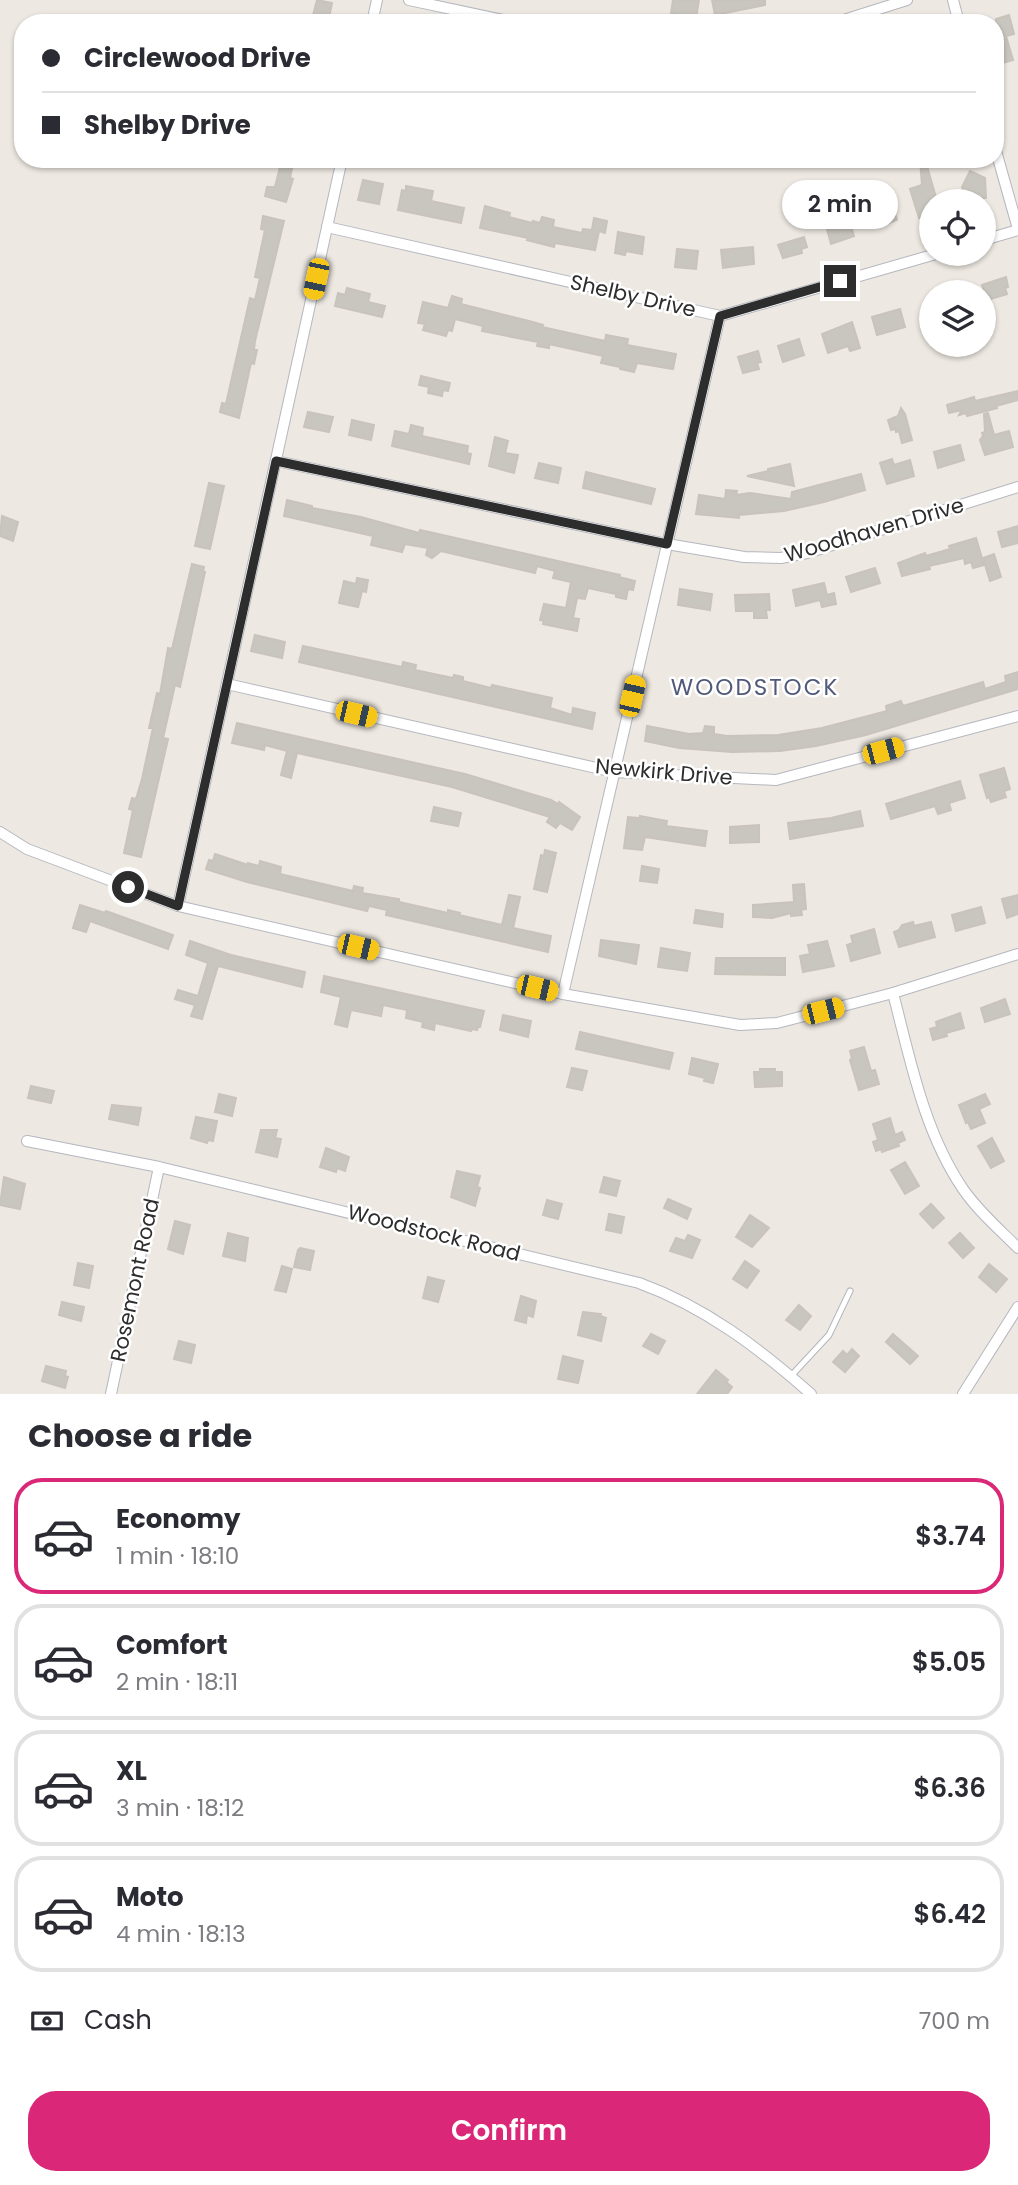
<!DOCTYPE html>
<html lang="en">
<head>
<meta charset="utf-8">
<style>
	:root { --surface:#fff; --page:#f2f2f3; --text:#2b2b33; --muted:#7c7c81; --line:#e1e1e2; --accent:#db2777 }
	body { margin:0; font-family:Poppins,sans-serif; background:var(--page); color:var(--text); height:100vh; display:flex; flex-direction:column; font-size:26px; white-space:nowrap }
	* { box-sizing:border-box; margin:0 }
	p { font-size:23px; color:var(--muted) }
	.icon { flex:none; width:38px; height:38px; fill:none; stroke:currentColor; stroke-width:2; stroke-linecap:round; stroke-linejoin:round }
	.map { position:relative; height:1394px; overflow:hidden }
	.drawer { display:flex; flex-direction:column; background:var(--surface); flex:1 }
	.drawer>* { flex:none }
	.banner { position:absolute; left:14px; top:14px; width:990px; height:154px; border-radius:28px; box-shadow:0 2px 5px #0004; display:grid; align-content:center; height:154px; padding:0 28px; background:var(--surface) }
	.fabs { position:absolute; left:919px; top:189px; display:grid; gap:14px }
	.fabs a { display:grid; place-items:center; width:77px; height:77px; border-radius:50%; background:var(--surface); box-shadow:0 2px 5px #0004; font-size:35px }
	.end { position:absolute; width:32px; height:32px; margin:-16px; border:9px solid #2d2d2d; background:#fff; box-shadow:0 0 0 4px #fff }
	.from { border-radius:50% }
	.bubble { position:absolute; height:49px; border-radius:24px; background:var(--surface); box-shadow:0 2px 5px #0004; font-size:23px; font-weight:600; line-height:49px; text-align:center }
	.car { position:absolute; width:21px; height:42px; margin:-21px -10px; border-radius:9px; box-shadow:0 0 5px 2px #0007; background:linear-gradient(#f5c518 24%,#345 0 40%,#f5c518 0 76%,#345 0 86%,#f5c518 0) }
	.banner b { display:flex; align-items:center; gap:24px; height:66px; font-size:26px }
	.banner b+b { border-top:2px solid var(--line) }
	.banner i { width:18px; height:18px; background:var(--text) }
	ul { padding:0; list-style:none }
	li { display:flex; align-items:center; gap:21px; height:116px; margin:0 14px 10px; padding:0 14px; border:4px solid var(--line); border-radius:28px }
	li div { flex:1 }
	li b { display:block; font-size:26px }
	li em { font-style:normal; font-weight:600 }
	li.selected { border-color:var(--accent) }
	li>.icon { width:63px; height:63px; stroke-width:1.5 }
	h2 { padding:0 28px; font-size:32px; line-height:84px }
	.pay { display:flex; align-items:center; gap:18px; height:77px; padding:0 28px; font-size:26px }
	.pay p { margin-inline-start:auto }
	.cta { display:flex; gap:14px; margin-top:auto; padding:14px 28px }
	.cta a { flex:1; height:80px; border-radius:28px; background:var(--accent); color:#fff; font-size:28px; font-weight:600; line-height:80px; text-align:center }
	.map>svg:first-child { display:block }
</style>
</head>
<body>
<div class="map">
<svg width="1018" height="1394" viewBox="0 0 1018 1394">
	<rect width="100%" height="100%" fill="#ede8e1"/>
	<g fill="#c9c6bf" stroke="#c9c3bb" stroke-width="2">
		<path d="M317,0L332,3L328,23H311Z"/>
		<path d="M673,0H699L696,18L671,13Z"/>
		<path d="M712,0H765V5L715,15Z"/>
		<path d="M1009,15L1014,34L1006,36L1013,60L1002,63L996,43V19Z"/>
		<path d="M282,159H294L290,178L293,179L286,202L265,196L267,187H275Z"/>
		<path d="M920,159H925L937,201H931V214L919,218L910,189L922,185Z"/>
		<path d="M970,171L985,178L986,198L966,201L962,187Z"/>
		<path d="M363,180L383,184L379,204L358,200Z"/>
		<path d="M406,186L433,191L431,201L464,208L461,223L398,210L402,190L406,191Z"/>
		<path d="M485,206L510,213L509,217L532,223L533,221L540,223L542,217L554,220L553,227L582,233L583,229L592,230L594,218L607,221L605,233L599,231L595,250L555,243L554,247L527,240L528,238L480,228Z"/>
		<path d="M893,207L897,220L878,227L874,212Z"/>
		<path d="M263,216L284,221L255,341L254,350H257L254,364L251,363L239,418L220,412L222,403L226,404L250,298L255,300L260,278L255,277L265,230L261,229Z"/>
		<path d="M848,216L854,236L831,244L825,222Z"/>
		<path d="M618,232L644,237L642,254L626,251L625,255L615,253Z"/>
		<path d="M804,237L807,247L801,249L802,253L783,258L778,245Z"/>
		<path d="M753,247L754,264L723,268L721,250Z"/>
		<path d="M677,249L698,251L696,269L675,267Z"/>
		<path d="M1006,277L1008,287L1005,288L1007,294L987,300L982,285Z"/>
		<path d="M347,288L370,294L368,302L385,306L382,317L335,306L338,293L345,295Z"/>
		<path d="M452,296L462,299L461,304L529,321L543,325L542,327L605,341L606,335L628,339L627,345L676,354L673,369L637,363L634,372L620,369V367L601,363L603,356L549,344V348L537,346L538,342L482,331L483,326L455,319L452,331L448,330L446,336L423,330L425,324L418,323L423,302L448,308Z"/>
		<path d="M900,309L905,327L877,335L872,317Z"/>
		<path d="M852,322L860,348L850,351L848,346L828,353L822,334Z"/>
		<path d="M799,339L804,355L783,362L778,346Z"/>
		<path d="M758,351L761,362L757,363L759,369L743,373L738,357Z"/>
		<path d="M421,376L450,383L448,391L443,390L442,396L428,393L429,387L419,385Z"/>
		<path d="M1018,391V400L996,406L997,408L967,416L966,413L959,415L962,410L949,413L947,405L974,397L975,401Z"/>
		<path d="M901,408L905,414L912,440L902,443L899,431L896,432L895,429L891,430L888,420L898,416Z"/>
		<path d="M308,412L333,417L329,432L304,427Z"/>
		<path d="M988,413L994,435L1009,431L1013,447L985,455L980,440L983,436L982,433L985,432L984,414Z"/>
		<path d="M352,420L374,425L371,440L349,435Z"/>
		<path d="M411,425L423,428L422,436L468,446L467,453L471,454L469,464L392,446L395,431L409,434Z"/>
		<path d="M495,437L508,441L505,453L518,455L514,473L489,466Z"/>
		<path d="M960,445L964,460L938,468L934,452Z"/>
		<path d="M892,459L894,465L910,460L914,476L887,484L880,463Z"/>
		<path d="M539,463L561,468L558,483L535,478Z"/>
		<path d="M790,464L794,486L747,476L768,471V469Z"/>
		<path d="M586,472L655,489L651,504L583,488Z"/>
		<path d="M861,474L865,490L824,502L784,511L739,515V518L696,514L699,495L725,499L726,490L737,491L736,495L750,493L791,499L792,492Z"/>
		<path d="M209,483L224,486L210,549L195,546Z"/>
		<path d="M287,500L312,506V508L361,517L419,533L420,530L620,575L619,577L635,581L633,590L628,589L626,599L616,597V594L588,588L585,599L577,598L573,618L579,619L577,631L543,624L544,621L540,620L544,604L566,608L571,582L553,578L555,571L537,566L535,573L441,551L432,558L426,555L428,548L405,544L402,552L371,545L373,536L284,516Z"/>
		<path d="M2,516L18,522L13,541L0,536Z"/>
		<path d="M1018,526V543L1002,547L998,532Z"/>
		<path d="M976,538L984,565L973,568L971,562L965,564L964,558L929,566L930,569L902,576L898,563L925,553L926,556L950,549L949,546Z"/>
		<path d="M994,554L1001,577L990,581L983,558Z"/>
		<path d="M192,564L204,567L203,571L205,572L180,687L175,685L163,738L168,739L141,857L124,853L133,810L129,809L132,798L136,799L142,779L153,728H149L157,693L160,694L168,648L172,649Z"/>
		<path d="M875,568L880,583L851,592L846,577Z"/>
		<path d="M357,578L368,580L366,592L362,591L358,607L339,603L344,581L356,584Z"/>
		<path d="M824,583L827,595L834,593L836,604L822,607L820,600L796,606L793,590Z"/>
		<path d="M680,589L712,594L710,610L678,605Z"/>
		<path d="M769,594L770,610H766L767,618H754V611H736L735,595Z"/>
		<path d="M255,635L285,642L282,658L251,651Z"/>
		<path d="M303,646L402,667L403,662L416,665L415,670L453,678L454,675L463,677V681L491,688L492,685L552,698L550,708L572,715L573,708L595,713L592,729L299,662Z"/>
		<path d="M1018,672V689L866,735L816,746L780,751L732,752L679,748L645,741L647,726L689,734L703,733L705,726L714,727V734L727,736L778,735L822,728L887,711L886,706L901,701L903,706L983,682L985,689L1006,682L1005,676Z"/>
		<path d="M237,723L465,774L551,800L558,804L559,802L580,817L572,830L560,823L556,828L547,822L550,817L491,799L452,787L297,753L291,778L281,775L287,751L265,745L264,750L232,743Z"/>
		<path d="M1004,768L1010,789L1004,791L1006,797L991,802L989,797L987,798L980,775Z"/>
		<path d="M960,781L965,798L949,803L951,810L938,814L935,806L891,819L886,804Z"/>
		<path d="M434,807L461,813L458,826L431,821Z"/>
		<path d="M860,811L863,826L790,839L788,823L831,818Z"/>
		<path d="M640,816L667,821L666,826L707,831L705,846L645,837L642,850L624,848L628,817L640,818Z"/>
		<path d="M759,825V842L730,843V827Z"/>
		<path d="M545,850L556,853L547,892L534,889L541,855L544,856Z"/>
		<path d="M215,854L248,865V863L259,866L260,861L281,867L280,874L353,891L354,886L363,888L362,893L399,899V902L448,913V910L460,913L459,915L502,925L509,895L520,897L513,928L551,936L548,952L386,915L387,910L369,906L367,911L247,882L206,869L209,860L213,861Z"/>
		<path d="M642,866L659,869L657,883L640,881Z"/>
		<path d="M804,884L806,909L801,910L802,915L791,916V913L772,918L753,917V905L794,902L793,885Z"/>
		<path d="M1018,895V914L1007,918L1002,899Z"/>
		<path d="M80,905L105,913L106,911L173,935L168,949L90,921L86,932L73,928Z"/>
		<path d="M981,907L985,923L956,931L952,915Z"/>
		<path d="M696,910L723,914L722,927L694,923Z"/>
		<path d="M913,922L914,926L931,922L935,937L899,947L894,932L899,930L902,925Z"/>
		<path d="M874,929L880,953L851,961L847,945L853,943L851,936Z"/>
		<path d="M601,940L639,945L636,964L599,956Z"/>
		<path d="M190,941L231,955L305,972L302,987L218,966L202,1019L191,1016L195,1005L175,999L178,990L198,996L208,963L186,955Z"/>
		<path d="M827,941L834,966L803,972L800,956L810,954L808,945Z"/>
		<path d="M661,948L690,953L687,971L658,967Z"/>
		<path d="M716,958H785V975L715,974Z"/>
		<path d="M324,976L484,1011L480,1027H478L477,1030L472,1029L471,1031L435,1023L434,1030L422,1027L423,1022L406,1018L407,1010L383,1005L381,1016L351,1010L347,1027L335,1024L341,997L321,992Z"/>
		<path d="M1005,999L1010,1014L985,1022L981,1008Z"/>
		<path d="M960,1013L964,1028L946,1033L947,1036L933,1040L930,1029L937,1027L936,1022Z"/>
		<path d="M503,1015L531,1021L528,1037L500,1030Z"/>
		<path d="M580,1032L673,1053L669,1069L576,1049Z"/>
		<path d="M864,1047L871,1071L875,1070L879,1084L859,1090L850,1060L852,1059L850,1051Z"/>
		<path d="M692,1058L718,1064L713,1083L704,1081L705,1078L689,1074Z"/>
		<path d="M572,1068L587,1071L582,1090L567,1087Z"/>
		<path d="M760,1069H775V1072H782V1086L755,1087L754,1072H760Z"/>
		<path d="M31,1086L54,1091L51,1103L28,1098Z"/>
		<path d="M219,1094L236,1098L232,1116L215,1112Z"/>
		<path d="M985,1094L990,1104L979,1109L985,1123L971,1129L968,1122L966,1123L959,1105Z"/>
		<path d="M112,1105L141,1108L138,1125L109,1119Z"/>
		<path d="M196,1117L217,1121L213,1141L208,1140L207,1143L191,1138Z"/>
		<path d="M890,1118L895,1135L902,1132L905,1140L898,1143L899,1146L882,1152L881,1149L876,1151L873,1142L878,1140L873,1124Z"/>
		<path d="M261,1130H277L275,1138L281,1139L277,1157L256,1152Z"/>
		<path d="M992,1138L1004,1161L991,1168L978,1146Z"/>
		<path d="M326,1148L349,1157L345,1171L337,1168L336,1172L320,1167Z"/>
		<path d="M905,1162L919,1186L905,1194L891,1170Z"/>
		<path d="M457,1171L480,1176L477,1187L480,1188L475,1206L451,1197Z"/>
		<path d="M4,1177L25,1184L20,1209L0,1205Z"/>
		<path d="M604,1177L620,1181L616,1196L600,1192Z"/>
		<path d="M668,1199L691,1209L687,1219L664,1208Z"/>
		<path d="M547,1200L562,1204L558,1219L543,1215Z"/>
		<path d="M931,1204L944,1218L933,1228L920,1214Z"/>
		<path d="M609,1214L624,1217L621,1233L606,1230Z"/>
		<path d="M750,1215L769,1228L752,1247L736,1237Z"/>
		<path d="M175,1221L190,1225L183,1254L168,1249Z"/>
		<path d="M228,1233L248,1238L245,1261L223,1256Z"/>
		<path d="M960,1233L974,1248L963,1258L949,1243Z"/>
		<path d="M688,1235L700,1240L692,1258L670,1251L676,1238L685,1241Z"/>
		<path d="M300,1248L314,1251L310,1270L294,1267L298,1250Z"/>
		<path d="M745,1261L759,1271L747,1288L733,1279Z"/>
		<path d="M78,1263L93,1266L89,1288L74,1285Z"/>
		<path d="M989,1264L1007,1279L996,1292L979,1277Z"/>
		<path d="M282,1266L292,1269L286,1292L275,1290Z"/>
		<path d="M428,1277L444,1281L438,1302L423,1298Z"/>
		<path d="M521,1296L536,1301L533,1317L527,1315L526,1323L515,1320Z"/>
		<path d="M62,1302L84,1307L81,1321L59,1315Z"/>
		<path d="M799,1305L811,1316L800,1330L786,1320Z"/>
		<path d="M583,1312L601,1314L600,1316L606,1318L601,1341L578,1335Z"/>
		<path d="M651,1334L665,1341L658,1354L643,1346Z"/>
		<path d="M893,1334L918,1356L910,1364L886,1342Z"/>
		<path d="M179,1341L195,1345L191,1363L174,1359Z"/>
		<path d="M852,1349L859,1356L845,1372L833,1362L843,1351L847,1355Z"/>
		<path d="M563,1356L583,1361L578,1383L558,1379Z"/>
		<path d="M46,1366L66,1371L65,1376L68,1377L65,1388L42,1381Z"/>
		<path d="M716,1370L728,1380L726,1382L732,1387L727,1394H697Z"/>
	</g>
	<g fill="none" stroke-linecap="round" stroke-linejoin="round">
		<defs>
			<path id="service" d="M791,1376L829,1335L850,1291"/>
			<g id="minor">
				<path d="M409,0L517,23"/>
				<path d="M953,0L959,23"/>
				<path d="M372,23L377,0"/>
				<path d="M834,23L907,0"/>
				<path d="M996,151L1018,229"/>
				<path d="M327,227L720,316L936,254"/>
				<path d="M984,240L1018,230"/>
				<path d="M276,461L667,544L744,557L781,558L807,553L1018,487"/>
				<path d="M227,684L614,772L776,780L1018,716"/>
				<path d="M0,832L27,849L178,906L563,994L740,1025L777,1023L893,993L1018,954"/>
				<path d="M178,906L342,159"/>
				<path d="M893,993C910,1059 924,1132 963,1189C978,1211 999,1229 1018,1248"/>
				<path d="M563,994L720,316"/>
				<path d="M27,1141L159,1167L639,1283C705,1307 759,1348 811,1394"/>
				<path d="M111,1394L159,1167"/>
				<path d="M963,1394L1018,1307"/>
			</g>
		</defs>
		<use href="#service" stroke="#b5b7bf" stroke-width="7"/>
		<use href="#minor" stroke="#b5b7bf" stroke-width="12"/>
		<use href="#service" stroke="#fff" stroke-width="5"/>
		<use href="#minor" stroke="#fff" stroke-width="10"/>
	</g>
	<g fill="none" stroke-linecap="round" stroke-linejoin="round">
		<path stroke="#2d2d2d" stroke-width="9" d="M128,887L178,906L276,461L667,544L720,316L840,281"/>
	</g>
	<g text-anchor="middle" stroke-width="5" stroke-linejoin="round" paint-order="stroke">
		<g font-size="21" fill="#2d2d2d" stroke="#fff">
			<text transform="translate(633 296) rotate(13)" y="7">Shelby Drive</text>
			<text transform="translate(874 530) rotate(-16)" y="7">Woodhaven Drive</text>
			<text transform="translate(664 772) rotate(5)" y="7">Newkirk Drive</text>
			<text transform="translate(434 1233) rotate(14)" y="7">Woodstock Road</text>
			<text transform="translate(135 1280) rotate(-78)" y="7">Rosemont Road</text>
		</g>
		<g font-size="23" letter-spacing="2" fill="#51597a" stroke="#fff">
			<text x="755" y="695">WOODSTOCK</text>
		</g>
	</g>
</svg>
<div class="fabs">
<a><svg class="icon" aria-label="locate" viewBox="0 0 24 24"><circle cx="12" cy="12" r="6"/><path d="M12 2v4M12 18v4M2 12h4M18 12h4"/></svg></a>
<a><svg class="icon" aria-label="layers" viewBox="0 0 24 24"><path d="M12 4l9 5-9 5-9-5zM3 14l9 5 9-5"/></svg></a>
</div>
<i class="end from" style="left:128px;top:887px"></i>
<i class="end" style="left:840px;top:281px"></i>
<div class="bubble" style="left:782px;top:180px;width:116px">2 min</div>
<i class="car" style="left:316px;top:279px;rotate:192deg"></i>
<i class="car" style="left:632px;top:696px;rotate:13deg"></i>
<i class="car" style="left:356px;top:714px;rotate:103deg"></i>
<i class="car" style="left:883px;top:751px;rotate:75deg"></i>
<i class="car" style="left:358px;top:947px;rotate:103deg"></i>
<i class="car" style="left:537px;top:988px;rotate:103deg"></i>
<i class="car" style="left:823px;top:1011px;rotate:76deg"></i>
<div class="banner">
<b><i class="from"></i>Circlewood Drive</b>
<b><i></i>Shelby Drive</b>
</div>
</div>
<section class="drawer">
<h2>Choose a ride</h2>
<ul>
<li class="selected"><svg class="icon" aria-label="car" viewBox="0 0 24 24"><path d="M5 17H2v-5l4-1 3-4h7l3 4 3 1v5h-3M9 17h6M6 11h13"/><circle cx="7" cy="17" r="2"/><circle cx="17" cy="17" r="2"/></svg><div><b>Economy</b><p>1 min · 18:10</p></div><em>$3.74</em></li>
<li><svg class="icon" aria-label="car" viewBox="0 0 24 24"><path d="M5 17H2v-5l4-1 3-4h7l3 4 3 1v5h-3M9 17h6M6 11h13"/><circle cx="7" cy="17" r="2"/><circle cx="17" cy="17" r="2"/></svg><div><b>Comfort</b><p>2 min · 18:11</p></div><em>$5.05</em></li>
<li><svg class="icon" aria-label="car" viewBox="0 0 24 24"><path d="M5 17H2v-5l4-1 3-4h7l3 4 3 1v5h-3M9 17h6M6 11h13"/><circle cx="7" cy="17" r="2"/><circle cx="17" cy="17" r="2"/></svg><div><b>XL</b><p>3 min · 18:12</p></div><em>$6.36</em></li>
<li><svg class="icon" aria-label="car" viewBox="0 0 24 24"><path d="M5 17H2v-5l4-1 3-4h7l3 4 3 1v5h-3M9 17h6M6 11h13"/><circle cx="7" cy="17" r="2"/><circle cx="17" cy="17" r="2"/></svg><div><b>Moto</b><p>4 min · 18:13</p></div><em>$6.42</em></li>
</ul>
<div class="pay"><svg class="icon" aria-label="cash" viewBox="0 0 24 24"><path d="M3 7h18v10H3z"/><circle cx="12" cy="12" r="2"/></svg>Cash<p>700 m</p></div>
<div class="cta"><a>Confirm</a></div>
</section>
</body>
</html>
